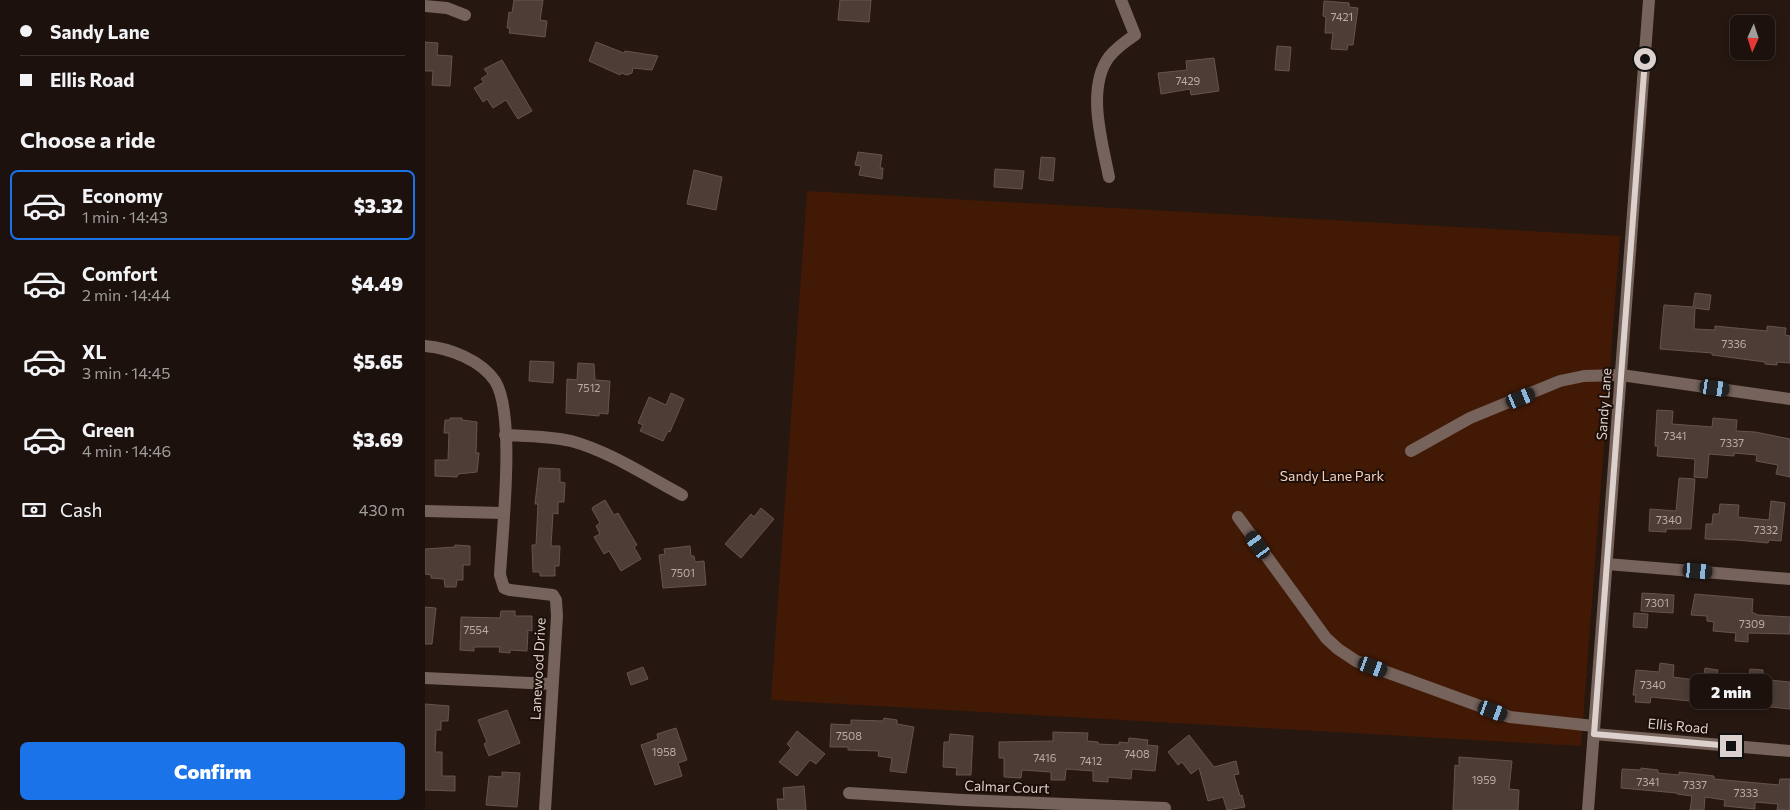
<!DOCTYPE html>
<html lang="en">
<head>
<meta charset="utf-8">
<style>
	:root { --surface:#1c110c; --page:#291f1a; --text:#f1f3f6; --muted:#a09d9d; --line:#3a312d; --accent:#1a73e8 }
	body { margin:0; font-family:Commissioner,sans-serif; background:var(--page); color:var(--text); height:100vh; display:flex; flex-direction:column; font-size:19px; white-space:nowrap }
	* { box-sizing:border-box; margin:0 }
	p { font-size:16px; color:var(--muted) }
	.icon { flex:none; width:28px; height:28px; fill:none; stroke:currentColor; stroke-width:2; stroke-linecap:round; stroke-linejoin:round }
	.map { position:relative; flex:1; overflow:hidden }
	.sheet { display:flex; flex-direction:column; background:var(--surface); width:425px }
	.sheet>* { flex:none }
	.guide { display:grid; align-content:center; height:110px; padding:0 20px; background:var(--surface) }
	.needle { width:32px; rotate:183deg }
	.fabs { position:absolute; left:1305px; top:15px; display:grid; gap:10px }
	.fabs a { display:grid; place-items:center; width:45px; height:45px; border-radius:8px; background:var(--surface); box-shadow:0 2px 12px #0003,0 0 0 1px var(--line); font-size:25px }
	.end { position:absolute; width:22px; height:22px; margin:-11px; border:6px solid #ddd1cd; background:#111; box-shadow:0 0 0 2px #111 }
	.from { border-radius:50% }
	.bubble { position:absolute; height:35px; border-radius:8px; background:var(--surface); box-shadow:0 2px 12px #0003,0 0 0 1px var(--line); font-size:16px; font-weight:800; line-height:35px; text-align:center }
	.car { position:absolute; width:15px; height:30px; margin:-15px -8px; border-radius:6px; box-shadow:0 0 4px 1px #0007; background:linear-gradient(#222 24%,#8ab4d8 0 40%,#222 0 76%,#8ab4d8 0 86%,#222 0) }
	.guide b { display:flex; align-items:center; gap:18px; height:48px; font-size:19px }
	.guide b+b { border-top:1px solid var(--line) }
	.guide i { width:12px; height:12px; background:var(--text) }
	ul { padding:0; list-style:none }
	li { display:flex; align-items:center; gap:15px; height:70px; margin:0 10px 8px; padding:0 10px; border:2px solid transparent; border-radius:8px }
	li div { flex:1 }
	li b { display:block; font-size:19px }
	li em { font-style:normal; font-weight:800 }
	li.on { border-color:var(--accent) }
	li>.icon { width:45px; height:45px; stroke-width:1.5 }
	h2 { padding:0 20px; font-size:22px; line-height:60px }
	.pay { display:flex; align-items:center; gap:12px; height:55px; padding:0 20px; font-size:19px }
	.pay p { margin-inline-start:auto }
	.primary-button { display:flex; gap:10px; margin-top:auto; padding:10px 20px }
	.primary-button a { flex:1; height:58px; border-radius:8px; background:var(--accent); color:#fff; font-size:20px; font-weight:800; line-height:58px; text-align:center }
	main { display:flex; flex:1; min-height:0 }
	.map>svg:first-child { display:block }
</style>
</head>
<body>
<main>
<section class="sheet">
<div class="guide">
<b><i class="from"></i>Sandy Lane</b>
<b><i></i>Ellis Road</b>
</div>
<h2>Choose a ride</h2>
<ul>
<li class="on"><svg class="icon" aria-label="car" viewBox="0 0 24 24"><path d="M5 17H2v-5l4-1 3-4h7l3 4 3 1v5h-3M9 17h6M6 11h13"/><circle cx="7" cy="17" r="2"/><circle cx="17" cy="17" r="2"/></svg><div><b>Economy</b><p>1 min · 14:43</p></div><em>$3.32</em></li>
<li><svg class="icon" aria-label="car" viewBox="0 0 24 24"><path d="M5 17H2v-5l4-1 3-4h7l3 4 3 1v5h-3M9 17h6M6 11h13"/><circle cx="7" cy="17" r="2"/><circle cx="17" cy="17" r="2"/></svg><div><b>Comfort</b><p>2 min · 14:44</p></div><em>$4.49</em></li>
<li><svg class="icon" aria-label="car" viewBox="0 0 24 24"><path d="M5 17H2v-5l4-1 3-4h7l3 4 3 1v5h-3M9 17h6M6 11h13"/><circle cx="7" cy="17" r="2"/><circle cx="17" cy="17" r="2"/></svg><div><b>XL</b><p>3 min · 14:45</p></div><em>$5.65</em></li>
<li><svg class="icon" aria-label="car" viewBox="0 0 24 24"><path d="M5 17H2v-5l4-1 3-4h7l3 4 3 1v5h-3M9 17h6M6 11h13"/><circle cx="7" cy="17" r="2"/><circle cx="17" cy="17" r="2"/></svg><div><b>Green</b><p>4 min · 14:46</p></div><em>$3.69</em></li>
</ul>
<div class="pay"><svg class="icon" aria-label="cash" viewBox="0 0 24 24"><path d="M3 7h18v10H3z"/><circle cx="12" cy="12" r="2"/></svg>Cash<p>430 m</p></div>
<div class="primary-button"><a>Confirm</a></div>
</section>
<div class="map">
<svg width="1365" height="810" viewBox="0 0 1365 810">
	<rect width="100%" height="100%" fill="#261710"/>
	<path fill="#421905" d="M382,191L1195,236L1156,746L346,700Z"/>
	<g fill="#4e3d36" stroke="#66544c">
		<path d="M89,0H118L115,20L122,21L120,37L84,33L85,28H82L84,12L87,13Z"/>
		<path d="M415,0H446L444,22L413,20Z"/>
		<path d="M899,1L924,3V7L933,8L928,45H923L922,50L906,49L908,33H900L901,17L898,16Z"/>
		<path d="M0,42L13,43L12,55L27,56L25,86L7,85L8,71H0Z"/>
		<path d="M171,42L199,53L200,51L233,56L227,70L208,68L207,73L202,75L196,73L195,75L164,61Z"/>
		<path d="M852,46L866,47L864,71L850,70Z"/>
		<path d="M789,58L794,91L766,95L765,89L736,94L733,73L762,70L761,61Z"/>
		<path d="M77,60L107,111L93,119L81,100L68,108L62,99L58,102L49,88L59,82L56,79L63,74L59,69Z"/>
		<path d="M433,152L457,155L455,168H458L457,179L434,175L436,166L430,165Z"/>
		<path d="M616,157L630,158L628,181L614,179Z"/>
		<path d="M570,169L599,171L597,189L569,187Z"/>
		<path d="M269,170L297,177L291,210L262,204Z"/>
		<path d="M1270,293L1286,295L1284,310L1270,308L1269,329L1290,330V326L1342,331V326L1361,328L1360,335L1365,336V363L1352,362V365L1340,364V362L1287,355V353L1235,349L1239,305L1268,307Z"/>
		<path d="M105,361L129,362L128,383L104,381Z"/>
		<path d="M153,363L169,364L170,380L185,381L183,414L174,413V416L141,413L142,379L152,380Z"/>
		<path d="M246,393L259,399L245,432L243,431L238,441L215,431L218,425L213,423L224,397L241,405Z"/>
		<path d="M1232,410L1248,411L1247,424L1287,427L1288,418L1312,420L1311,431L1330,432L1365,439V477L1351,474L1353,465L1331,461L1332,455L1309,453V456L1284,454L1282,478L1269,477L1270,459L1232,456L1233,446H1230Z"/>
		<path d="M25,418H37V420L52,422L51,453H54L52,472L33,474L32,477L10,476V460H23L24,433H19L20,420H25Z"/>
		<path d="M114,468L135,469V482L140,483L139,502H133V514L128,513L126,546H135L134,566H130V576H115V572H108L107,545H111L113,504H110Z"/>
		<path d="M1254,478L1270,479L1266,529H1241V532L1224,531L1225,509L1251,511Z"/>
		<path d="M180,500L189,515L193,513L212,545L209,547L216,559L196,571L184,551L179,554L169,537L175,534L171,526L175,523L167,509L168,507Z"/>
		<path d="M1346,501L1360,503L1356,541L1344,540L1343,543L1311,540L1280,539L1281,524H1287L1288,514H1294L1295,504L1314,505L1313,517L1344,520Z"/>
		<path d="M336,508L349,519L316,558L300,544L326,514L329,517Z"/>
		<path d="M30,545L45,546V565H38V580H32L31,587H20L19,579L6,578V575L0,574V549L30,547Z"/>
		<path d="M265,546L266,556H269L270,562L279,561L281,585L238,588L234,555L240,554L239,549Z"/>
		<path d="M1217,593L1249,595L1248,613L1216,611Z"/>
		<path d="M1270,594L1328,599L1327,612L1333,615L1365,617V634L1323,633V642L1310,641L1311,633L1288,631L1289,622L1282,621V616L1266,615Z"/>
		<path d="M0,607L11,608L7,644H0Z"/>
		<path d="M76,611H90V616H107V631L103,630L102,651L85,650V653L74,652L75,647H49V651L35,650L36,617L75,618Z"/>
		<path d="M1209,613L1223,614L1222,628L1208,627Z"/>
		<path d="M1235,663L1249,665L1248,677L1278,681L1280,668L1293,670L1292,674L1324,677L1325,669L1338,670V678H1344V680L1365,682V709L1326,705L1327,700L1289,697V699H1284V703L1226,697L1225,703L1210,702L1211,695H1208L1211,670L1234,672Z"/>
		<path d="M218,667L223,679L206,685L202,673Z"/>
		<path d="M0,704L24,706L23,721H16V730H11L10,752H17V776H30V791L0,790Z"/>
		<path d="M82,710L95,743L64,756L59,744L62,742L53,720Z"/>
		<path d="M459,718L472,720V724L489,727L481,773L465,771L467,758L453,756L454,751L423,750V747H405L406,724L426,725V720L458,721Z"/>
		<path d="M251,728L262,760L253,763L257,776L230,785L216,745L233,739L232,734Z"/>
		<path d="M372,731L400,754L391,764L385,760L372,776L354,762L366,748L362,744Z"/>
		<path d="M628,732L663,733L662,741L673,742V744L694,745V742L703,743L704,738L723,740L722,745L733,746L730,771L707,769L706,779L683,777V782L668,781V771L641,769L640,780H626V772L597,770L596,778L579,777V758H574V742L628,741Z"/>
		<path d="M525,734L548,736L546,775H531L532,768L518,767L519,742H524Z"/>
		<path d="M764,735L789,767L811,761L814,774L809,775L815,796L817,795L820,807L802,810L798,797L783,801L774,768L766,774L757,762L753,765L743,752Z"/>
		<path d="M1034,757L1087,761L1084,789L1094,790L1093,810H1028L1030,765L1034,766Z"/>
		<path d="M1216,768L1233,770V773L1254,775V772L1289,776V779L1354,785L1355,779H1365V810H1352L1353,804L1330,802V809L1299,806L1300,800L1280,797L1279,810H1265L1267,796L1252,794V793L1196,788L1197,769L1216,770Z"/>
		<path d="M77,772L95,773L92,807L61,805L64,776L77,777Z"/>
		<path d="M379,786L381,810H353L352,799H359L358,788Z"/>
	</g>
	<g fill="none" stroke-linecap="round" stroke-linejoin="round">
		<g stroke="#76635b" stroke-width="12">
			<path d="M0,6L22,8L40,15"/>
			<path d="M684,177C677,142 661,88 684,57C691,48 701,41 710,35L696,0"/>
			<path d="M0,346C24,348 56,360 70,381C91,414 77,533 75,575L79,588L85,590L128,595L131,600L132,616L120,810"/>
			<path d="M80,435C102,436 125,436 146,441C184,451 223,477 257,495"/>
			<path d="M986,451L1045,418L1135,381L1159,376L1196,375L1365,399"/>
			<path d="M0,511L78,513"/>
			<path d="M813,517L901,638L913,649L931,661L1085,717L1169,726"/>
			<path d="M1182,564L1365,579"/>
			<path d="M0,678L127,684"/>
			<path d="M1169,734L1365,751"/>
			<path d="M424,793L538,800L740,808"/>
			<path d="M1163,810L1224,0"/>
		</g>
	</g>
	<g fill="none" stroke-linecap="round" stroke-linejoin="round">
		<path stroke="#ddd1cd" stroke-width="6" d="M1220,59L1169,734L1306,746"/>
	</g>
	<g text-anchor="middle" stroke-width="4" stroke-linejoin="round" paint-order="stroke">
		<g font-size="11" fill="#b9aca7">
			<text x="917" y="21">7421</text>
			<text x="763" y="85">7429</text>
			<text x="1309" y="348">7336</text>
			<text x="164" y="392">7512</text>
			<text x="1250" y="440">7341</text>
			<text x="1307" y="447">7337</text>
			<text x="1244" y="524">7340</text>
			<text x="1341" y="534">7332</text>
			<text x="258" y="577">7501</text>
			<text x="1232" y="607">7301</text>
			<text x="1327" y="628">7309</text>
			<text x="51" y="634">7554</text>
			<text x="1228" y="689">7340</text>
			<text x="424" y="740">7508</text>
			<text x="239" y="756">1958</text>
			<text x="712" y="758">7408</text>
			<text x="620" y="762">7416</text>
			<text x="666" y="765">7412</text>
			<text x="1059" y="784">1959</text>
			<text x="1223" y="786">7341</text>
			<text x="1270" y="789">7337</text>
			<text x="1321" y="797">7333</text>
		</g>
		<g font-size="14" fill="#ddd1cd" stroke="#1c0e08">
			<text transform="translate(1179 404) rotate(-86)" y="5">Sandy Lane</text>
			<text transform="translate(113 669) rotate(-87)" y="5">Lanewood Drive</text>
			<text transform="translate(1253 726) rotate(5)" y="5">Ellis Road</text>
			<text transform="translate(582 787) rotate(2)" y="5">Calmar Court</text>
		</g>
		<g font-size="14" fill="#f6cebe" stroke="#1c0e08">
			<text x="907" y="481">Sandy Lane Park</text>
		</g>
	</g>
</svg>
<div class="fabs">
<a><svg class="needle" viewBox="-14 -14 28 28"><path d="M0-13l5 13h-10z" fill="#e53935"/><path d="M0 13l5-13h-10z" fill="#a09d9d"/></svg></a>
</div>
<i class="end from" style="left:1220px;top:59px"></i>
<i class="end" style="left:1306px;top:746px"></i>
<div class="bubble" style="left:1265px;top:674px;width:82px">2 min</div>
<i class="car" style="left:1290px;top:388px;rotate:98deg"></i>
<i class="car" style="left:1096px;top:398px;rotate:68deg"></i>
<i class="car" style="left:833px;top:545px;rotate:324deg"></i>
<i class="car" style="left:1273px;top:571px;rotate:95deg"></i>
<i class="car" style="left:948px;top:667px;rotate:110deg"></i>
<i class="car" style="left:1068px;top:711px;rotate:110deg"></i>
</div>
</main>
</body>
</html>
